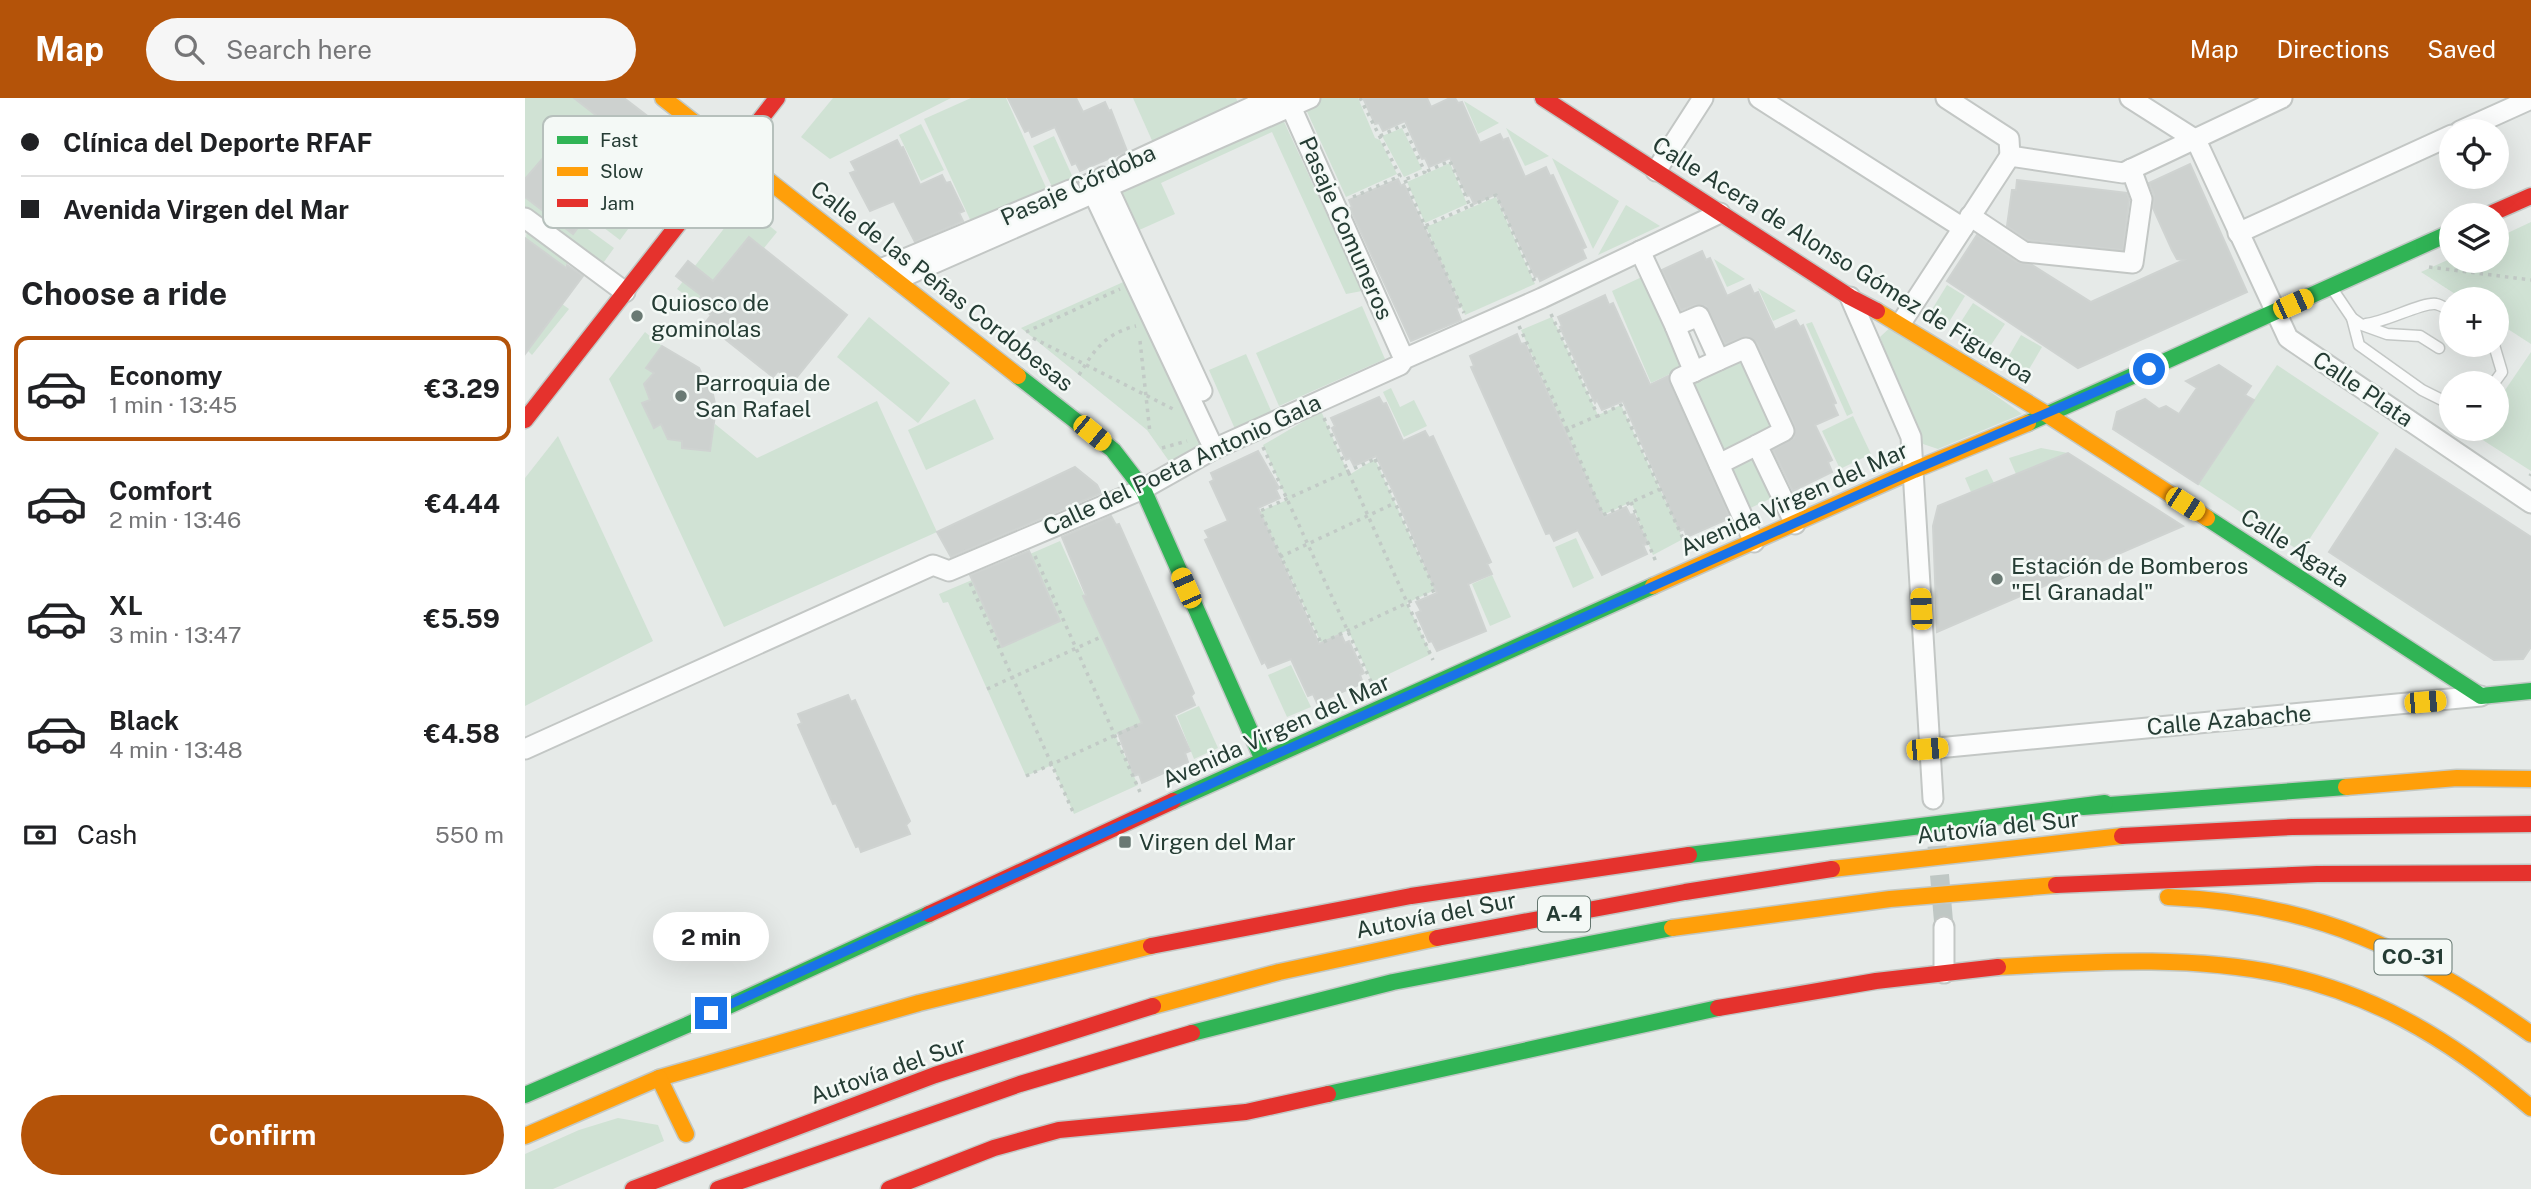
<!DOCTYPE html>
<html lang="en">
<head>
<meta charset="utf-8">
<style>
	:root { --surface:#fff; --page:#f6f6f6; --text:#202124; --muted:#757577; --line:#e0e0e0; --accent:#b45309 }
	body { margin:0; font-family:"Public Sans",sans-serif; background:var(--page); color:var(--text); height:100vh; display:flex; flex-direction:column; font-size:26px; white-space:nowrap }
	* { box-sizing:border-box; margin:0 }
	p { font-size:23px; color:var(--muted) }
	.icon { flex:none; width:38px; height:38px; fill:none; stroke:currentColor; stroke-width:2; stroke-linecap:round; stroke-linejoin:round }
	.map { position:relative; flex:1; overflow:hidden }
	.panel { display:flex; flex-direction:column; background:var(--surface); width:525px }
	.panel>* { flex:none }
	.guide { display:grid; align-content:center; height:154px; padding:0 21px; background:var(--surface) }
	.buttons { position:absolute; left:1914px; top:21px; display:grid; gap:14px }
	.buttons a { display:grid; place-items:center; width:70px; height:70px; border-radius:50%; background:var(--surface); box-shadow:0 7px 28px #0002; font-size:35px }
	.end { position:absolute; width:32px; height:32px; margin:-16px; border:9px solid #1a73e8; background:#fff; box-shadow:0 0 0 4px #fff }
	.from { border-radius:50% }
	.bubble { position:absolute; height:49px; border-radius:24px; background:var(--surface); box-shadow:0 7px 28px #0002; font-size:23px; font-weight:700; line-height:49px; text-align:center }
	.car { position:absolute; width:21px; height:42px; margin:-21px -10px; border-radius:9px; box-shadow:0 0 5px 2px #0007; background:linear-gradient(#f5c518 24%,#345 0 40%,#f5c518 0 76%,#345 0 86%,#f5c518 0) }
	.guide b { display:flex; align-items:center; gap:24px; height:66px; font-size:26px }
	.guide b+b { border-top:2px solid var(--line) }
	.guide i { width:18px; height:18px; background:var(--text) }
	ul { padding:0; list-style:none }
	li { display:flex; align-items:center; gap:21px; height:105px; margin:0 14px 10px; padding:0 7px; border:4px solid transparent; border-radius:14px }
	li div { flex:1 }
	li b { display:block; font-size:26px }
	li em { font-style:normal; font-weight:700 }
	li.selected { border-color:var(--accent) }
	li>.icon { width:63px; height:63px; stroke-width:1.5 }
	h2 { padding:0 21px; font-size:32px; line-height:84px }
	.pay { display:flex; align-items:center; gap:18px; height:77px; padding:0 21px; font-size:26px }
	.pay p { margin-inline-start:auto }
	.action { display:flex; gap:14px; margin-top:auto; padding:14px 21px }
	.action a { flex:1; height:80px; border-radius:42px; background:var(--accent); color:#fff; font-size:28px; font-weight:700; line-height:80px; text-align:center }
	header { display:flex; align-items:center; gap:42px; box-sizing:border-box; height:98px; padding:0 35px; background:var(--accent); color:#fff }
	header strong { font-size:33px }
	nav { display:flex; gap:38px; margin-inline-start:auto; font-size:24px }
	.search { width:490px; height:63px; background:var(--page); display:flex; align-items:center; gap:18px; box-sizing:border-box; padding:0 24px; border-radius:38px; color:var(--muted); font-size:26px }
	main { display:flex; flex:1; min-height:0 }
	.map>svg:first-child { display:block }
</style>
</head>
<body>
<header>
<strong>Map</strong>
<div class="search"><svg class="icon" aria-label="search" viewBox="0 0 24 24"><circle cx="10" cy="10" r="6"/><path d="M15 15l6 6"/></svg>Search here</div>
<nav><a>Map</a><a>Directions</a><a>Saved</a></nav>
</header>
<main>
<section class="panel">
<div class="guide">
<b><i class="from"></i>Clínica del Deporte RFAF</b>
<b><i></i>Avenida Virgen del Mar</b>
</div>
<h2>Choose a ride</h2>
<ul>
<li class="selected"><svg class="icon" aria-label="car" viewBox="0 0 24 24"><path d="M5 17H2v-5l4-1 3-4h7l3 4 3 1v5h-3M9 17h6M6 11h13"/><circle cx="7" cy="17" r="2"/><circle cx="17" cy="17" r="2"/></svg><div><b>Economy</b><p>1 min · 13:45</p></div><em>€3.29</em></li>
<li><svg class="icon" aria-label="car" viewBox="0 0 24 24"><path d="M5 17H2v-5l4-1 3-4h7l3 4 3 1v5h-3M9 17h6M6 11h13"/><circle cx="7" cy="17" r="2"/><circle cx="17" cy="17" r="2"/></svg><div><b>Comfort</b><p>2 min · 13:46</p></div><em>€4.44</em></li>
<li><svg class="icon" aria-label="car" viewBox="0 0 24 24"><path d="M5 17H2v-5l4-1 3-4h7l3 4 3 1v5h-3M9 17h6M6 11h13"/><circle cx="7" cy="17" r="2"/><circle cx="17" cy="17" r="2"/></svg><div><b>XL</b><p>3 min · 13:47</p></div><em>€5.59</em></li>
<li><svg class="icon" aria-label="car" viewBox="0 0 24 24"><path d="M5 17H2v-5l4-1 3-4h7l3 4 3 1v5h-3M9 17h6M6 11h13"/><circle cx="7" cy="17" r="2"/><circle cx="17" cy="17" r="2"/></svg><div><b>Black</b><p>4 min · 13:48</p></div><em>€4.58</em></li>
</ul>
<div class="pay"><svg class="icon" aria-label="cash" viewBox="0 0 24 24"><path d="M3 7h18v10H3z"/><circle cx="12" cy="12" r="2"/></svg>Cash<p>550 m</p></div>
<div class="action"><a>Confirm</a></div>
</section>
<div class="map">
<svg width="2006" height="1091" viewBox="0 0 2006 1091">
	<rect width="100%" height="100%" fill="#e6eae8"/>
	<g fill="#d0e2d4">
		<path d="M0,0H50L113,50L95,73L106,81L87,106L109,123L95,142L62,117L78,97L67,84L64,86L24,53L0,81Z"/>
		<path d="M308,0H426L305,61L276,39Z"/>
		<path d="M446,0H481L523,94L448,128L399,21Z"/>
		<path d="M608,0H711L715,9L629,47Z"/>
		<path d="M794,0H833L850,40L855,42L872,76L821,99L779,7Z"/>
		<path d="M939,3L974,25L953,36Z"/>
		<path d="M756,17L837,193L821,196L747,34L636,85L650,116L612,133L592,91Z"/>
		<path d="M396,26L419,72L396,83L374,37Z"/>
		<path d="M877,30L897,71L879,79L857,38Z"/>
		<path d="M981,30L1024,58L1000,68Z"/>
		<path d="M529,38L549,82L528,91L508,48Z"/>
		<path d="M1027,60L1094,103L1068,151Z"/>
		<path d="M925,65L942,106L900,125L882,84Z"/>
		<path d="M0,95L37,128L51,132L56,126L89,150L76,168L0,110Z"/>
		<path d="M971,99L1010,186L940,217L901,129Z"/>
		<path d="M218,106L252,134L239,150L224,139L171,205L152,191Z"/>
		<path d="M1101,107L1135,128L1073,157Z"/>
		<path d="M2006,124V246L1972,224V201H1938L1896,174L1927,160L1972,163V140Z"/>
		<path d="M2,130L45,162L38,171L0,152Z"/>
		<path d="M1189,161L1220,181L1202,189Z"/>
		<path d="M1121,177L1164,267L1126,285L1087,193Z"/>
		<path d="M605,181L680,351L646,366L622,332L496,230Z"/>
		<path d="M1422,187L1440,198L1424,224L1406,213Z"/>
		<path d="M1233,190L1271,213L1248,223Z"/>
		<path d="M1448,205L1480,226L1464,250L1432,230Z"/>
		<path d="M37,206L44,211L7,257L3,253L23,226L17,221Z"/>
		<path d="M837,208L860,261L754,308L731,255Z"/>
		<path d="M344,219L425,285L393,325L312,259Z"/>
		<path d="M1027,219L1073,317L1096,307L1158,441L1128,457L1106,404L1078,417L996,232Z"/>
		<path d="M1287,224L1328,315L1322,318L1281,226Z"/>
		<path d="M1369,226L1497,316L1413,351L1395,345L1355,239Z"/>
		<path d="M120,234L137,248L122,270L129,275L119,286L125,302L117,305L128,329L136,326L143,341L157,343L158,350L184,353L190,326L232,360L352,303L412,434L199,529L84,281Z"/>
		<path d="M1496,237L1517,249L1503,273L1482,261Z"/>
		<path d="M1219,253L1256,331L1194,360L1157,282Z"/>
		<path d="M2006,254V373L1950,337L1954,331H1972V304Z"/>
		<path d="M721,256L747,315L710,331L684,272Z"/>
		<path d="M1752,267L1854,335L1776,454L1673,386Z"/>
		<path d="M866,290L875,309L889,302L902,328L879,339L858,294Z"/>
		<path d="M450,301L469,341L401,372L383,332Z"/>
		<path d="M796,313L824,377L850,361L910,492L882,505L906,556L847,584L823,532L796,545L735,413L762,402L738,347Z"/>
		<path d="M1328,318L1346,356L1315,371L1297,333Z"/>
		<path d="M33,338L128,543L0,608V380Z"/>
		<path d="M1231,350L1253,397L1217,414L1195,367Z"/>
		<path d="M1516,350L1543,355L1491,376L1484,360Z"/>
		<path d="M1462,371L1469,385L1446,394L1440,380Z"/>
		<path d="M1051,440L1069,480L1048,490L1030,449Z"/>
		<path d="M535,443L617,625L590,637L613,687L549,716L527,667L501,678L423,504L418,505L414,496L447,482L477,549L535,522L505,456Z"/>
		<path d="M967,477L986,519L965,528L947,486Z"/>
		<path d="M766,567L786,609L762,619L743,577Z"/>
		<path d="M674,608L693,650L669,661L652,618Z"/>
		<path d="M93,1020L133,1027L139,1043L28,1091H0V1056L54,1032Z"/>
	</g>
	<g fill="#cdd1cf" stroke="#cfd3d1" stroke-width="2">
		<path d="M49,0H99L168,53L112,125L77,98L48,136L0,99V81L24,53L78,94L113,50Z"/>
		<path d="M483,0H551L558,14L580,4L584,13L586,12L602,53L555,73L551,65L547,67L530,29L507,39L504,32L500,34Z"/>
		<path d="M838,0H902L906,9L925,0H930L933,5L937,4L955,45L975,36L978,42L983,40L1000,79L1021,69L1025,78L1028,77L1061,149L1057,151L1061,160L1015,183L1013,178L1010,179L971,96L949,106L945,97L942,98L925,60L904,69L900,60L897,61L880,23L858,33L854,25L850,26Z"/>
		<path d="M372,42L376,50L378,49L395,87L417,77L421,85L425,84L439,113L434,115L438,123L390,144L369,103L345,113L325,75L331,73L326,64Z"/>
		<path d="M1665,66L1722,194L1553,270L1422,183L1452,137L1492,164L1507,167L1566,204L1659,162L1652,161L1647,152L1628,110L1629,97L1624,85Z"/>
		<path d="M873,81L876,88L879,86L915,163L935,209L931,210L936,222L886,243L825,110L827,109L824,102Z"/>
		<path d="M1492,82L1602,95L1604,102L1598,152L1503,142L1482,128L1487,92H1491Z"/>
		<path d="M224,139L322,217L268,284L253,273L248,279L180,225L186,217L171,205L177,198L151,178L163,163L188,183Z"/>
		<path d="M0,140L41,170L42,167L58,178L0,256Z"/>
		<path d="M1177,153L1181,162L1185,160L1202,198L1225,187L1229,196L1233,194L1250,232L1271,222L1275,229L1278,227L1311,305L1308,306L1313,317L1290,327L1307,362L1303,364L1307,374L1268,393L1248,352L1269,340L1270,329L1232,245L1222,238L1200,246L1181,208L1170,207L1156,212L1137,172Z"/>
		<path d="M1080,197L1084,207L1088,205L1125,287L1143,278L1205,420L1162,439L1159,431L1155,433L1098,303L1077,312L1072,302L1070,305L1035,229L1037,228L1033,219Z"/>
		<path d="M992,236L996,246L1000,245L1079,419L1101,409L1105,417L1109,416L1123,446L1118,447L1122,456L1077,477L1053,432L1029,443L1025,435L1021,436L946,269L949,268L945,258Z"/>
		<path d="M137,248L174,270L178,279L185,283L191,310L185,353L157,350V343L143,341L136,326L129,330L117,305L125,302L119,286L129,275L121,270Z"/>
		<path d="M1694,267L1726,288L1720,297L1729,302L1673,386L1588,331L1592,314L1620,301L1634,311L1641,308L1654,316L1672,290L1661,283Z"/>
		<path d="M854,299L858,306L861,305L878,343L900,333L904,340L908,338L966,464L962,466L967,476L943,486L961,533L912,553L907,543L904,544L891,515L896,513L891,504L912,495L869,395L851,358L829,368L825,360L821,362L807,330L810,328L806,320Z"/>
		<path d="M1871,351L2006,439V549L1998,561L1969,562L1804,454Z"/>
		<path d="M733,353L754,390L751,392L755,400L733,410L794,546L816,536L820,545L824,543L839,575L835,577L838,585L792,605L788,596L783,598L766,561L743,570L740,564L737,566L680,442L684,440L680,433L703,423L685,384L689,382L686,375Z"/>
		<path d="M1543,355L1658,428L1412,534L1408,428L1413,408Z"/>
		<path d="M550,369L572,387L576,395L426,459L412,434Z"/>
		<path d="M586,418L591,427L594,426L669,595L666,598L670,607L649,617L665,653L660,655L663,664L617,685L614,676L609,678L593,635L617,625L558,498L561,497L537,439Z"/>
		<path d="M504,453L535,523L477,549L445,477Z"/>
		<path d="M323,597L326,604L330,602L385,723L381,727L385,736L336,754L334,748L331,749L311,705L308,706L273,627L277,625L273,616Z"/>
	</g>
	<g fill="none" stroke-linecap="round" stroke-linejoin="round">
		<path stroke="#bfc7c4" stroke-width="19" stroke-dasharray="19 10" stroke-linecap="butt" d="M1412,748L1419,829"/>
		<defs>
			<g id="lane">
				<path d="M1806,189L1827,220L1837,227L1862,236L1895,238L1914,250"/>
				<path d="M1827,220L1834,247L1897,292L1927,307"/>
				<path d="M1841,226C1861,224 1897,204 1911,206C1916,207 1922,211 1927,213"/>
				<path d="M1969,247L1977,274L1969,285"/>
			</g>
			<g id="street">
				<path d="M762,0L879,261"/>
				<path d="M1234,0L1438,130"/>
				<path d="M1421,0L1484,41L1485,58"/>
				<path d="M1605,0L1671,42L1763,240L2006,405"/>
				<path d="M1935,33L2006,1"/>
				<path d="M601,67L746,0"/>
				<path d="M1131,73L1178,0"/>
				<path d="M578,79L677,293"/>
				<path d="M564,86L689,351"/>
				<path d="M1445,118L1499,154L1608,165L1617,101L1606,71"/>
				<path d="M0,120L100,194"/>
				<path d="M1713,135L1927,37"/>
				<path d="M1115,153L1150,228L1174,218L1194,262L1221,250L1259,333L1232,347L1270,426"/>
				<path d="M358,170L545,92"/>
				<path d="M373,181L785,0"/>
				<path d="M1325,199L1386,339L1408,701"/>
				<path d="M1376,225L1485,58L1598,75L1757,0"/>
				<path d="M1150,228L1169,274"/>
				<path d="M1194,262L1155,280L1229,444"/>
				<path d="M1194,366L1232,347"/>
				<path d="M0,651L408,467L424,473L618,391L689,351L875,267L879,261L1017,200L1195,115"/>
				<path d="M1402,651L1956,598"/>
				<path d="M1419,829V875"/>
			</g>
			<g id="fast">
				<path d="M493,278L588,352L618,391L738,662"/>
				<path d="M1503,325L1927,134"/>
				<path d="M1682,420L1956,598L2006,593"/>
				<path d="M648,703L1128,488"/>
				<path d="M1558,709L1821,689"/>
				<path d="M1164,757L1580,705"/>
				<path d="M667,935L868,884L1147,830"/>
				<path d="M803,996L1193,910"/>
				<path d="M0,997L162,927L404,816"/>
			</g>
			<g id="slow">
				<path d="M138,0L493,278"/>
				<path d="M1352,213L1523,317L1682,420"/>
				<path d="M1128,488L1389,372L1503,325"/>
				<path d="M1821,689L1932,680L2006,681"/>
				<path d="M1307,771L1597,738"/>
				<path d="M1643,799C1790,805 1888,852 2006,936"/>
				<path d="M1147,830L1365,801L1531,787"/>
				<path d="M1473,869C1699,855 1826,856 2006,1010"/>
				<path d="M628,908L754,874L912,840"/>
				<path d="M134,980L394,905L626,848"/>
				<path d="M0,1038L134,980L161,1036"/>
			</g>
			<g id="jam">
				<path d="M1018,0L1325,199L1352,213"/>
				<path d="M1963,117L2006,98"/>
				<path d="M0,322L252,0"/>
				<path d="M1597,738L1767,729L2006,726"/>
				<path d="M1531,787L1792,776L2006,775"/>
				<path d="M404,816L648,703"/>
				<path d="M912,840L1160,794L1307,771"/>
				<path d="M626,848L886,798L1164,757"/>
				<path d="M1193,910L1351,883L1473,869"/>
				<path d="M108,1091L410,977L628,908"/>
				<path d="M193,1091L495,986L667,935"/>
				<path d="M364,1091L469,1050L534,1032L721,1014L803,996"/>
			</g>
		</defs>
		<use href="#lane" stroke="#c3c7c5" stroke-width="13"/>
		<use href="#street" stroke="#c3c7c5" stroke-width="23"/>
		<use href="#fast" stroke="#c2c8c5" stroke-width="19"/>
		<use href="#slow" stroke="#c2c8c5" stroke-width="19"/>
		<use href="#jam" stroke="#c2c8c5" stroke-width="19"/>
		<g stroke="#c2cac6" stroke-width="3.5" stroke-dasharray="3.5 5" stroke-linecap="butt">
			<path d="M855,38L878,27L900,74L879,82"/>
			<path d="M880,82L900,128L945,108L925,63L900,74"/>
			<path d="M828,99L875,78L835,0"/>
			<path d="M945,108L971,97L1010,184"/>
			<path d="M900,128L939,215"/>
			<path d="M1904,169L2006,182"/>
			<path d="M1026,216L1073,318L1096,307L1162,449"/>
			<path d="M994,228L1042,331L1072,318"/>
			<path d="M501,234L595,191"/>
			<path d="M508,240L648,311"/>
			<path d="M615,243L625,335"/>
			<path d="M554,277C569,252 581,235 611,228"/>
			<path d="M799,320L908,562"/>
			<path d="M1042,331L1078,417L1135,391"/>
			<path d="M738,349L849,590"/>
			<path d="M637,350L662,343"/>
			<path d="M850,361L910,492L796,545L735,413Z"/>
			<path d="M2005,378L2006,376"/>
			<path d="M1106,404L1131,464"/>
			<path d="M510,458L615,694"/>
			<path d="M755,459L870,405"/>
			<path d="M445,485L549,716"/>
			<path d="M462,591L578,538"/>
			<path d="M501,678L617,625"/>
		</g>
		<use href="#lane" stroke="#fbfcfc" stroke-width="10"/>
		<use href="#street" stroke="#fbfcfc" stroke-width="19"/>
		<use href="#fast" stroke="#30b455" stroke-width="16"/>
		<use href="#slow" stroke="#ff9f0a" stroke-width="16"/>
		<use href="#jam" stroke="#e5322d" stroke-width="16"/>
	</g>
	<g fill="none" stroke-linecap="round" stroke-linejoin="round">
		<path stroke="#1a73e8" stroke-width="9" d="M186,915L738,662L1389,372L1624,271"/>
	</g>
	<g fill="#697973" stroke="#f4f9f6" stroke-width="2.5">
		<circle cx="112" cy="218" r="7"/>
		<circle cx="156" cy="298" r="7"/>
		<circle cx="1472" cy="481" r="7"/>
		<rect x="593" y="737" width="14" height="14" rx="3.5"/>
	</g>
	<g text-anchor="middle" stroke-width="5" stroke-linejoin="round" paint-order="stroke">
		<g fill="#f4f9f6" stroke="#63756e" stroke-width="2">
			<rect x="1013" y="798.5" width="52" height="35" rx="5"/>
			<rect x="1849.5" y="841.5" width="77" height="35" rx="5"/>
		</g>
		<g font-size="21" font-weight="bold" fill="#253c34">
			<text x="1039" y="823">A-4</text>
			<text x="1888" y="866">CO-31</text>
		</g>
		<g font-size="23" fill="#253c34" stroke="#f4f9f6">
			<text transform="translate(553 87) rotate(-24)" y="8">Pasaje Córdoba</text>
			<text transform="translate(821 130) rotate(66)" y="8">Pasaje Comuneros</text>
			<text transform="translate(1318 162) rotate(32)" y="8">Calle Acera de Alonso Gómez de Figueroa</text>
			<text transform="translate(417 188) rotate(38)" y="8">Calle de las Peñas Cordobesas</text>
			<text transform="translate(1838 291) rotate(34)" y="8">Calle Plata</text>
			<text transform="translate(657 367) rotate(-25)" y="8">Calle del Poeta Antonio Gala</text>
			<text transform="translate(1269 401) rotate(-24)" y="8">Avenida Virgen del Mar</text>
			<text transform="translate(1770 450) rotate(33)" y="8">Calle Ágata</text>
			<text transform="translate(1704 622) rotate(-5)" y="8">Calle Azabache</text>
			<text transform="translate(751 633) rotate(-24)" y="8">Avenida Virgen del Mar</text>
			<text transform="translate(1473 729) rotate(-6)" y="8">Autovía del Sur</text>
			<text transform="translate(911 817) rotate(-11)" y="8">Autovía del Sur</text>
			<text transform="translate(363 972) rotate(-19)" y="8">Autovía del Sur</text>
		</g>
		<g font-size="23" fill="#253c34" stroke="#f4f9f6" text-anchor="start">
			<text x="126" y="213">Quiosco de<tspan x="126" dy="26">gominolas</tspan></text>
			<text x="170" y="293">Parroquia de<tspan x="170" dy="26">San Rafael</tspan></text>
			<text x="1486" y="476">Estación de Bomberos<tspan x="1486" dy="26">"El Granadal"</tspan></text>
			<text x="614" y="752">Virgen del Mar</text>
		</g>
	</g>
	<rect x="18" y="18" width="230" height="112" rx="10" fill="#f4f9f6" stroke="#b6c0bc" stroke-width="2"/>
	<rect x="32" y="38" width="31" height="8" fill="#30b455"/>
	<rect x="32" y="69" width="31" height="9" fill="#ff9f0a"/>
	<rect x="32" y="101" width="31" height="8" fill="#e5322d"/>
	<g font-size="19" fill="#253c34">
		<text x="75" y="49">Fast</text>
		<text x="75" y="80">Slow</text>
		<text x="75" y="112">Jam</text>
	</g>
</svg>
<div class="buttons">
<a><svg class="icon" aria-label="locate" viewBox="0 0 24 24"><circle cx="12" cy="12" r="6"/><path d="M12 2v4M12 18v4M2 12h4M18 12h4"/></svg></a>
<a><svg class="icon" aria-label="layers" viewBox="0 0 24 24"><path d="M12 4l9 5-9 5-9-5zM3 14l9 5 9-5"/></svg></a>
<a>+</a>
<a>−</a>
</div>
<i class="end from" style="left:1624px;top:271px"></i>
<i class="end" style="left:186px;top:915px"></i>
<div class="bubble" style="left:128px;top:814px;width:116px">2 min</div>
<i class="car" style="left:1768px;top:206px;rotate:66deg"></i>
<i class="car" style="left:567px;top:335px;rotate:129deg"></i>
<i class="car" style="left:1660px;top:406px;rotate:123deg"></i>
<i class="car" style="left:661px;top:490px;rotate:336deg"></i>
<i class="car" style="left:1396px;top:511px;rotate:357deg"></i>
<i class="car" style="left:1900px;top:604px;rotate:85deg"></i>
<i class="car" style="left:1402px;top:651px;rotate:85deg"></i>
</div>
</main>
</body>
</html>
